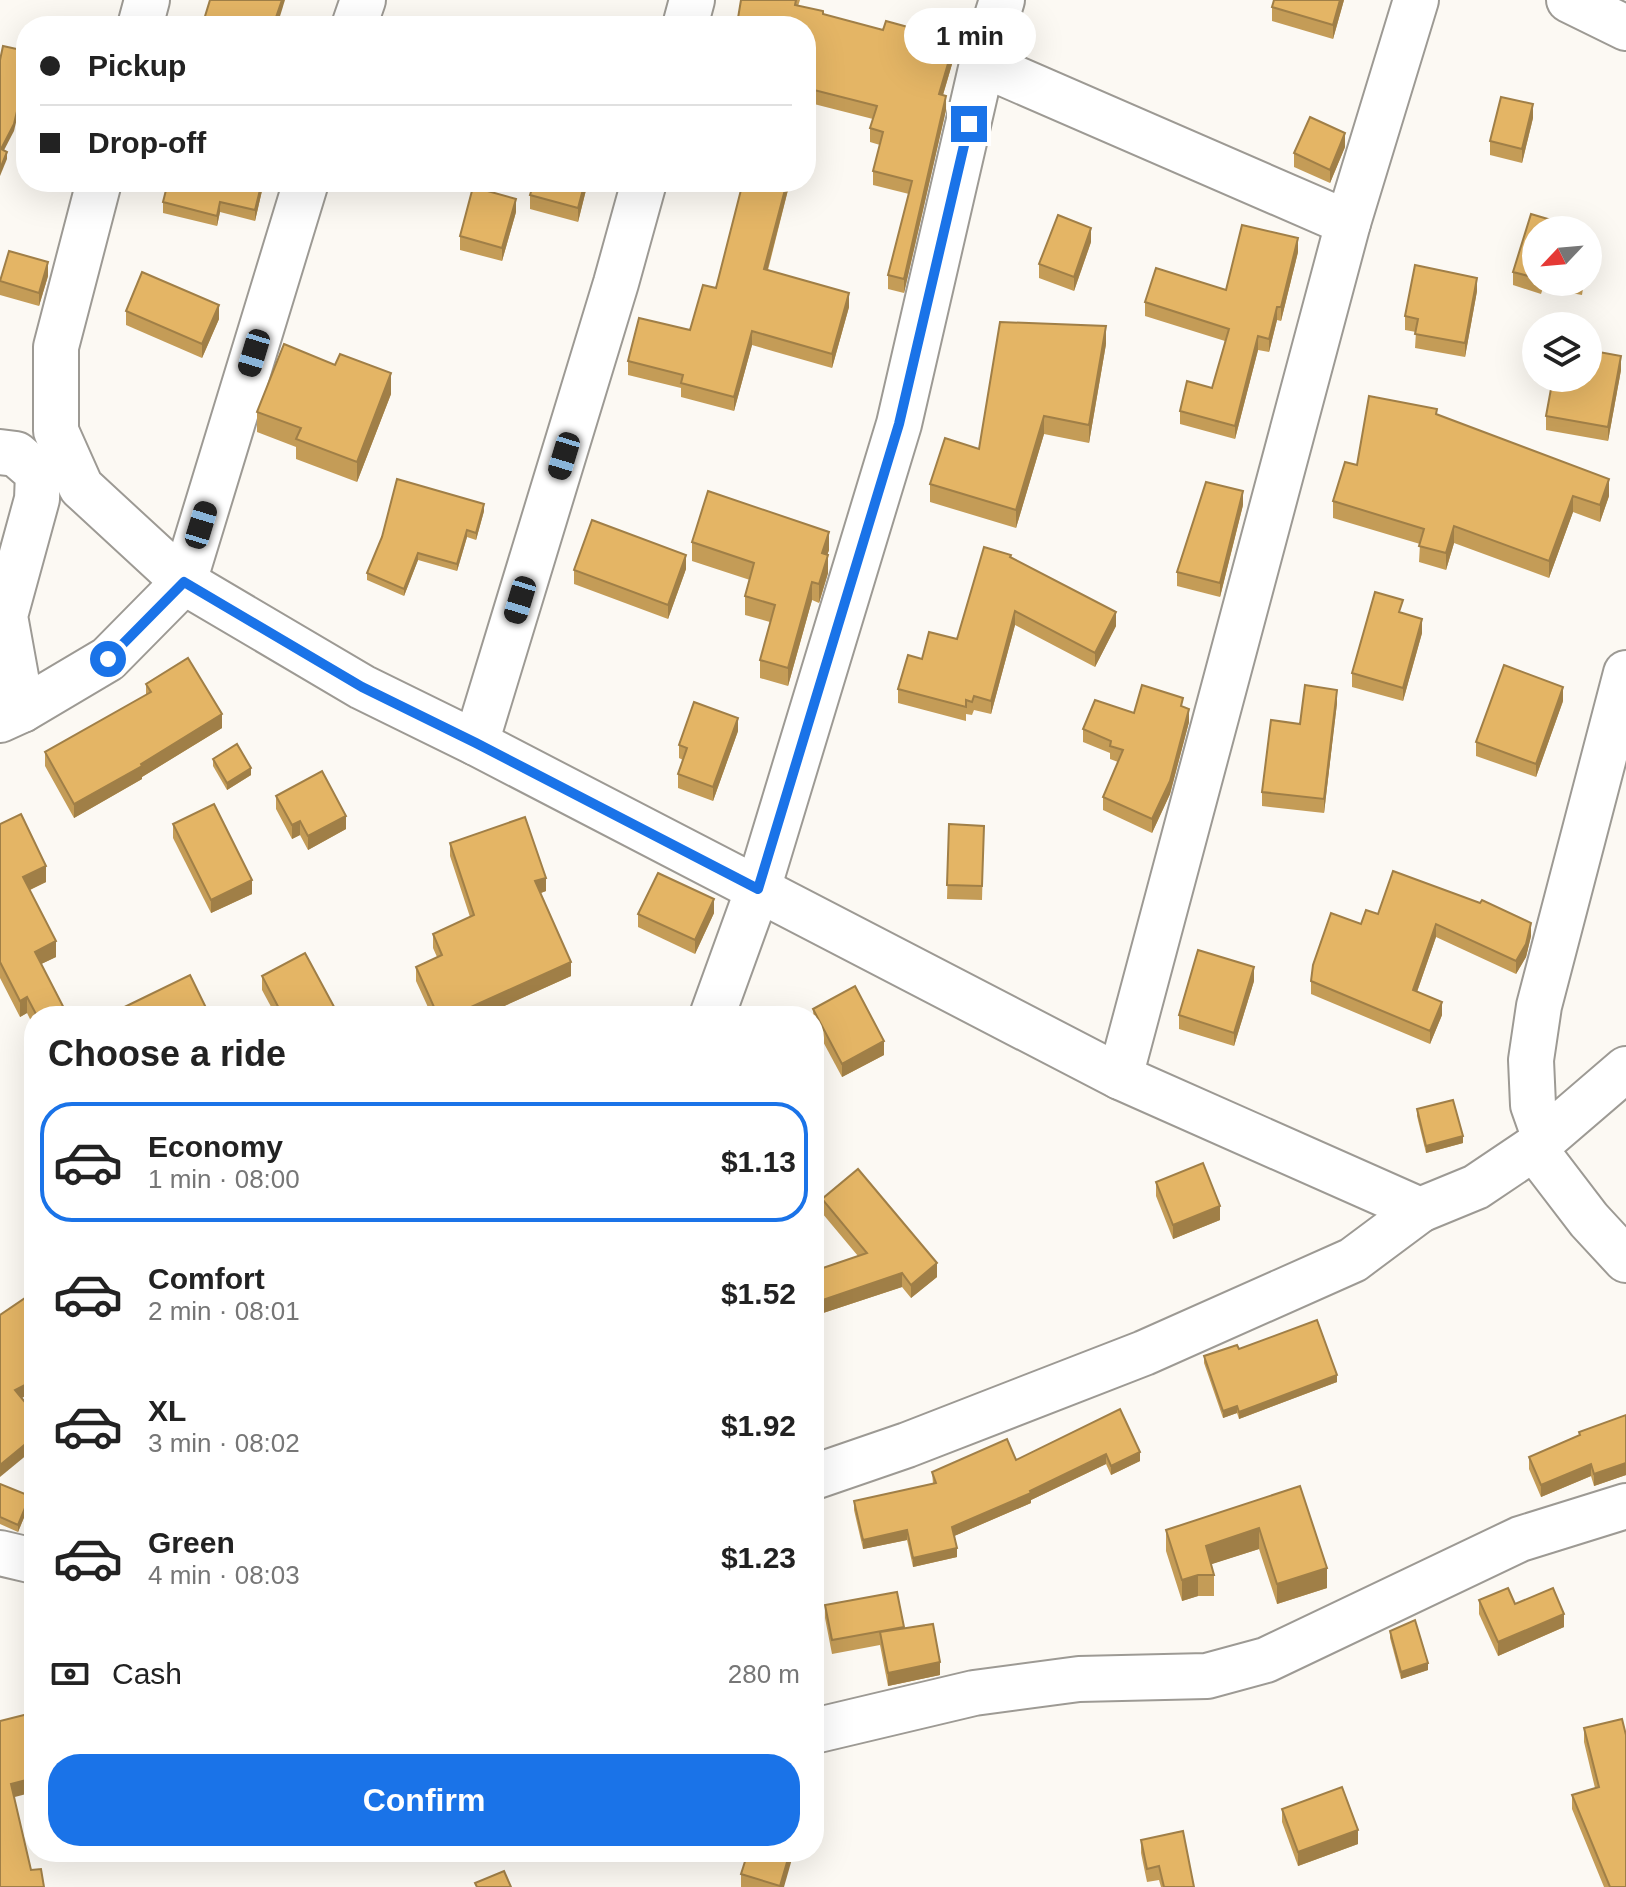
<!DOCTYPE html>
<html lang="en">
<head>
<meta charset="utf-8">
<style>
	:root { --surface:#fff; --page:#f2f2f2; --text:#222; --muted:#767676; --line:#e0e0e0; --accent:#1a73e8 }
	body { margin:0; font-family:Arial,sans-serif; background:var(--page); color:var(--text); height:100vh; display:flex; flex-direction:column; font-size:30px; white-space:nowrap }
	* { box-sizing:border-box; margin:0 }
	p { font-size:26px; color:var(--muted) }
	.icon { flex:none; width:44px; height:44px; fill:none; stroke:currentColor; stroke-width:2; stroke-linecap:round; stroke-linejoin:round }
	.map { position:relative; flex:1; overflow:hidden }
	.panel { position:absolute; left:24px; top:1006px; width:800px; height:856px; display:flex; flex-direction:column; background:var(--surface); border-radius:32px; box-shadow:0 8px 32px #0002 }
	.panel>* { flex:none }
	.banner { position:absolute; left:16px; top:16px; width:800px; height:176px; border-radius:32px; box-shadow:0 8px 32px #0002; display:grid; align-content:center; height:176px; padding:0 24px; background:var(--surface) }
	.needle { width:52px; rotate:244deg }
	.tools { position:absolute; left:1522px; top:216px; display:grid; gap:16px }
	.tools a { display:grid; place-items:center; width:80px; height:80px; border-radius:50%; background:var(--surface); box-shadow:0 8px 32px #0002; font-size:40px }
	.end { position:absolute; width:36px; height:36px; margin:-18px; border:10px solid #1a73e8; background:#fff; box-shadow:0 0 0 4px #fff }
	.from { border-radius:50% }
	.bubble { position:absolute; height:56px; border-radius:28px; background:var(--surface); box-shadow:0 8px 32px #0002; font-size:26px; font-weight:700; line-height:56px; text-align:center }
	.car { position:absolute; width:24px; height:48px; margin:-24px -12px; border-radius:10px; box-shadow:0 0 6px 2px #0007; background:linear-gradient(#222 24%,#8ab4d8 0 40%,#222 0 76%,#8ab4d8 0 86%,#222 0) }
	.banner b { display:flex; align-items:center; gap:28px; height:76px; font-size:30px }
	.banner b+b { border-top:2px solid var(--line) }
	.banner i { width:20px; height:20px; background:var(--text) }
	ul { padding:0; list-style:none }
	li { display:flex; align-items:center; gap:24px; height:120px; margin:0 16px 12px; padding:0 8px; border:4px solid transparent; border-radius:32px }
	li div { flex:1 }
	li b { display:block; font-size:30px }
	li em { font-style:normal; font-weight:700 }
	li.on { border-color:var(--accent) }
	li>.icon { width:72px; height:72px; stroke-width:1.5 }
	h2 { padding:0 24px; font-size:36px; line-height:96px }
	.pay { display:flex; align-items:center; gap:20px; height:88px; padding:0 24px; font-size:30px }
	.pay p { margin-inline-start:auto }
	.cta { display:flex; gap:16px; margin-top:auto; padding:16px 24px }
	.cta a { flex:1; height:92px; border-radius:32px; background:var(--accent); color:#fff; font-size:32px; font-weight:700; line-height:92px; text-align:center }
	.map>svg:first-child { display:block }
</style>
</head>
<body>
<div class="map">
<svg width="1626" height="1887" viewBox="0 0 1626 1887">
	<rect width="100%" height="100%" fill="#fcf9f3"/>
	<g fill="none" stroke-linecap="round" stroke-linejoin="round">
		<defs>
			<g id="minor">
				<path d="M1569,0L1626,28"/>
				<path d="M140,26L147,0"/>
				<path d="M354,26L363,0"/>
				<path d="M685,26L692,0"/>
				<path d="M982,64L1348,223"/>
				<path d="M99,182L56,347V431L81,487L184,582L362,687L476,743L1120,1077L1420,1210L1476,1187L1534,1148L1626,1069"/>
				<path d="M0,452L16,454L38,473L37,499L5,616L22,710"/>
				<path d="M0,720L22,710L108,659L184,582L306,182"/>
				<path d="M476,743L616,283L644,182"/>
				<path d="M712,1016L758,889L899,424L982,64L1002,0"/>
				<path d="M1120,1077L1348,223L1416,0"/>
				<path d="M1545,1139L1533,1105L1531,1060L1539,1006L1626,673"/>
				<path d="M1534,1148L1589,1220L1626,1260"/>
				<path d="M814,1477L907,1445L1144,1353L1353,1260L1420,1210"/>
				<path d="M0,1553L34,1561"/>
				<path d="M814,1731L974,1693L1079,1679L1207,1676L1266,1660L1520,1539L1626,1506"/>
			</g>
		</defs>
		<use href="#minor" stroke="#9d9a94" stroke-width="48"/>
		<use href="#minor" stroke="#fff" stroke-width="44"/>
	</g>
	<g fill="#c49c57">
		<path d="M741,0H800L798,6L955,54L943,95L946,110L904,293L888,289V275L909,194L873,185V171L880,145L870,142V128L873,119L806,102V26H737Z"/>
		<path d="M1344,0L1333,39L1272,21V7Z"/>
		<path d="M1533,118L1522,163L1490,155V141Z"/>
		<path d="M1345,147L1330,183L1294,167V153Z"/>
		<path d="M168,182H264L255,221L220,212L217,226L163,213V202Z"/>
		<path d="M588,182L578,222L530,209V195Z"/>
		<path d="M743,182H790L768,270L849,307L832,368L752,345L734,411L681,397V388L628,375V361L690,330L716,288Z"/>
		<path d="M516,212L502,261L460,250V236Z"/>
		<path d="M1531,214L1558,222V230H1536V282H1584L1582,295L1543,288L1541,294L1513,285V272Z"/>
		<path d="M1091,242L1074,291L1039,278V264Z"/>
		<path d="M1298,252L1281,321L1277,320L1269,352L1258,350L1235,439L1180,424V411L1212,388L1225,341L1145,316V302L1226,290Z"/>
		<path d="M48,276L39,306L0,295V280Z"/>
		<path d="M1477,291L1465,357L1415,348L1416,332L1405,330V316Z"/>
		<path d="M126,311L219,319L202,358L126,325Z"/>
		<path d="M1106,344L1089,443L1044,434L1016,528L930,502V484L979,449Z"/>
		<path d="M1621,370L1608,441L1546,430V416Z"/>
		<path d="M391,394L357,482L296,459V447L257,432V412Z"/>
		<path d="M1437,415L1609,496L1600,522L1573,512L1549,578L1454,543L1446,570L1419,562L1420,544L1333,518V501L1357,465Z"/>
		<path d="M1243,505L1220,597L1177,586V572Z"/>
		<path d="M484,511L476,540L467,537L457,571L418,560L404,596L367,580V573Z"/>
		<path d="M692,542L829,550L827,555L828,573L819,603L812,600L788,686L760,678V660L770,622L745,615V596L750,580L692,561Z"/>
		<path d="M1011,558L1116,626L1095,667L1015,625L991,714L974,710L972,715L966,714V721L898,703V689L922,659L957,639Z"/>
		<path d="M686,569L668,619L574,584V570Z"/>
		<path d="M1403,613L1422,633L1403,701L1352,687V673Z"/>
		<path d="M146,684L222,728L142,777V779L74,818L45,766V752L146,695Z"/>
		<path d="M1563,701L1536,777L1476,756V742Z"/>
		<path d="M1337,703L1324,813L1262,806V792L1300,724Z"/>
		<path d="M1183,707L1189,722L1170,794L1152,833L1103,810V797L1118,762L1110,759V753L1083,742V729L1134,713Z"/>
		<path d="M738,731L713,801L678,788V774L683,760L679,758V745Z"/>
		<path d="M213,759L251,775L227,790L213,766Z"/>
		<path d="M276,796L346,829L308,850L300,835L292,839L276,809Z"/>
		<path d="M0,824L46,882L30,890L56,957L41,964L68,1016H34V1027L27,1013L20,1017L0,978Z"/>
		<path d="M173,824L252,894L211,913L173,838Z"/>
		<path d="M949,824L984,826L982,900L947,899Z"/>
		<path d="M450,843L546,891L541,893L571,976L482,1016H432L416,981V967L437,957L433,948V934L470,917L450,856Z"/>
		<path d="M714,913L695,954L638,927V914Z"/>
		<path d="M1378,914L1531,936L1526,957L1516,974L1436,937L1417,992L1442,1015L1430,1044L1311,994V981L1361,924Z"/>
		<path d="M262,976L339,1016H276L262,990Z"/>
		<path d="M1254,981L1234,1046L1179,1029V1015Z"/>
		<path d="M813,1009L884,1055L842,1077L814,1025Z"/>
		<path d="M1417,1109L1463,1143L1426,1153L1417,1116Z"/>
		<path d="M1156,1182L1220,1220L1173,1239L1156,1196Z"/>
		<path d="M822,1199L937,1277L911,1298L902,1287L814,1316V1271L858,1256L822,1213Z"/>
		<path d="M1204,1356L1337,1382L1239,1419L1237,1413L1223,1418L1204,1363Z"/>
		<path d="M1120,1409L1140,1461L1111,1475L1106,1464L1031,1500V1503L954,1536L957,1557L913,1567L907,1540L863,1549L854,1510V1501L933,1484L932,1472L1016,1460Z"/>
		<path d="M1626,1415V1475L1594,1486L1591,1476L1541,1497L1529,1469V1457L1579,1435V1432Z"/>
		<path d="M0,1484L30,1503L18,1532L0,1524Z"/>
		<path d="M1300,1486L1327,1588L1277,1604L1259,1549L1211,1564L1214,1575V1596H1198L1182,1601L1166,1551V1530Z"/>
		<path d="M897,1592L904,1628L940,1675L888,1686L880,1645L832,1654L825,1618V1605Z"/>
		<path d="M1479,1600L1515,1604L1564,1627L1498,1656L1479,1614Z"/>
		<path d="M1390,1631L1428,1670L1401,1679L1390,1638Z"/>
		<path d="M1584,1728L1626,1887H1604L1572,1809V1795L1595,1788L1584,1742Z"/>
		<path d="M1282,1809L1358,1844L1298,1866L1282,1822Z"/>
		<path d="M1141,1840L1194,1887H1161L1159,1880L1147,1882L1141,1853Z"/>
		<path d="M741,1874L784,1887H741Z"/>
	</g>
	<g fill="#a07f47">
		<path d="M282,0H285L277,26H273Z"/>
		<path d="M1340,0H1344L1333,39V25Z"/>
		<path d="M955,40V54L939,108V94Z"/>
		<path d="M26,73V80L14,131L1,156V149Z"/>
		<path d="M946,96V110L904,293V279Z"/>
		<path d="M1533,104V118L1522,163V149Z"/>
		<path d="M1345,133V147L1330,183V170Z"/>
		<path d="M7,152V159L0,176V169Z"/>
		<path d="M262,182H264L255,221V210Z"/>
		<path d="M585,182H588L578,222V208Z"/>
		<path d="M787,182H790L764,283V269Z"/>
		<path d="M516,199V212L502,261V248Z"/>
		<path d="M220,202V212L217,226V216Z"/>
		<path d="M1091,228V242L1074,291V277Z"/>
		<path d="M1298,238V252L1281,321V307Z"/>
		<path d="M48,262V276L39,306V293Z"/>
		<path d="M1477,278V291L1465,357V343Z"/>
		<path d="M849,293V307L832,368V354Z"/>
		<path d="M219,305V319L202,358V344Z"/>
		<path d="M1277,307V320L1269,352V339Z"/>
		<path d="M1106,326V344L1089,443V425Z"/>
		<path d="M752,331V345L734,411V397Z"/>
		<path d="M1258,336V350L1235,439V426Z"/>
		<path d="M1621,356V370L1608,441V427Z"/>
		<path d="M391,373V394L357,482V462Z"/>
		<path d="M1044,416V434L1016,528V510Z"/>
		<path d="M1609,479V496L1600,522V505Z"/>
		<path d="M1243,491V505L1220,597V583Z"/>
		<path d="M1573,496V512L1549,578V561Z"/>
		<path d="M484,504V511L476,540V533Z"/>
		<path d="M1454,526V543L1446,570V553Z"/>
		<path d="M467,530V537L457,571V564Z"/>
		<path d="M829,532V550L822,571V553Z"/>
		<path d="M418,553V560L404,596V589Z"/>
		<path d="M686,555V569L668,619V605Z"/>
		<path d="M828,555V573L819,603V584Z"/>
		<path d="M812,582V600L788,686V668Z"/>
		<path d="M1015,611V625L991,714V701Z"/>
		<path d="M1116,612V626L1095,667V653Z"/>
		<path d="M1422,619V633L1403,701V688Z"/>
		<path d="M1563,687V701L1536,777V764Z"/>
		<path d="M1337,690V703L1324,813V799Z"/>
		<path d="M1189,709V722L1170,794L1152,833V819Z"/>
		<path d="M222,714V728L142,777V779L74,818V804Z"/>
		<path d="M738,718V731L713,801V787Z"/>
		<path d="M251,768V775L227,790V783Z"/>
		<path d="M346,816V829L308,850V836Z"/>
		<path d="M300,821V835L292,839V825Z"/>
		<path d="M46,866V882L23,893V877Z"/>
		<path d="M546,878V891L535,895V881Z"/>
		<path d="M252,880V894L211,913V900Z"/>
		<path d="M714,899V913L695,954V940Z"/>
		<path d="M1531,923V936L1526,957L1516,974V961Z"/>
		<path d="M1436,924V937L1413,1003V990Z"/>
		<path d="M56,941V957L35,967V952Z"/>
		<path d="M571,962V976L482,1016H471V1007Z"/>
		<path d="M1254,967V981L1234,1046V1033Z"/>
		<path d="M27,997V1013L20,1017V1001Z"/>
		<path d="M1442,1002V1015L1430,1044V1031Z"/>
		<path d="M884,1041V1055L842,1077V1064Z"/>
		<path d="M1463,1136V1143L1426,1153V1146Z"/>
		<path d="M1220,1206V1220L1173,1239V1225Z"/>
		<path d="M937,1263V1277L911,1298V1285Z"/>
		<path d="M902,1273V1287L814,1316V1303Z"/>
		<path d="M34,1373V1384L29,1387V1394L15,1402V1390L26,1377Z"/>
		<path d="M1337,1375V1382L1239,1419V1412Z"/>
		<path d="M1237,1406V1413L1223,1418V1411Z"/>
		<path d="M34,1437V1449L0,1477V1465Z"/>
		<path d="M1140,1452V1461L1111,1475V1466Z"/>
		<path d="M1106,1454V1464L1031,1500V1503L952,1537V1527Z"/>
		<path d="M1626,1463V1475L1594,1486V1474Z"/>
		<path d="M1591,1464V1476L1541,1497V1485Z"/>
		<path d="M30,1496V1503L18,1532V1525Z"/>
		<path d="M1259,1528V1549L1206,1566V1546Z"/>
		<path d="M907,1530V1540L863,1549V1540Z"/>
		<path d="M957,1548V1557L913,1567V1558Z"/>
		<path d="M1327,1568V1588L1277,1604V1584Z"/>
		<path d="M1198,1575V1596L1182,1601V1580Z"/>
		<path d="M1564,1614V1627L1498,1656V1642Z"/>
		<path d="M940,1662V1675L888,1686V1673Z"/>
		<path d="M1428,1663V1670L1401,1679V1672Z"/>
		<path d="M34,1778V1792L11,1798V1784Z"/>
		<path d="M1358,1830V1844L1298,1866V1852Z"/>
		<path d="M790,1852H794L784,1887H780Z"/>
	</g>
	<g fill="#e4b565" stroke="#a07f47" stroke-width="2">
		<path d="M210,0H282L273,26H202Z"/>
		<path d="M741,0H796L795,5L823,11V14L883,30L886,21L955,40L939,94L946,96L904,279L888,275L912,181L873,171L883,132L870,128L877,106L806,88V26H744L737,24Z"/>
		<path d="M1274,0H1340L1333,25L1272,7Z"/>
		<path d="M3,46L26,51V73L14,124L1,149L7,152L0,169V60Z"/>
		<path d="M1501,97L1533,104L1522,149L1490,141Z"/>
		<path d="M1310,117L1345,133L1330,170L1294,153Z"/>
		<path d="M168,182H262L255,210L220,202L217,216L163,202Z"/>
		<path d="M534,182H585L578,208L530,195Z"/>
		<path d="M743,182H787L764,269L849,293L832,354L752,331L734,397L681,383L683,375L628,361L639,318L690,330L703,285L716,288Z"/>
		<path d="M473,187L516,199L502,248L460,236Z"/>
		<path d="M1531,214L1558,222L1556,230H1536V278L1513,272Z"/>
		<path d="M1058,215L1091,228L1074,277L1039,264Z"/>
		<path d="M1242,225L1298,238L1281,307H1277L1269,339L1258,336L1235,426L1180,411L1187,381L1212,388L1229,329L1145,302L1156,268L1226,290Z"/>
		<path d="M9,251L48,262L39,293L0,281Z"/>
		<path d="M1415,265L1477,278L1465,343L1415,334L1418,319L1405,316Z"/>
		<path d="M142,272L219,305L202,344L126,311Z"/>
		<path d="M1000,322L1106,326L1089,425L1044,416L1016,510L930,484L945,438L979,449Z"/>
		<path d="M284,344L335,365L340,354L391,373L357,462L296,439L301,428L257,412Z"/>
		<path d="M1588,350L1621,356L1608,427L1546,416L1553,378H1588Z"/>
		<path d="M1369,396L1437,409L1436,414L1609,479L1600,505L1573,496L1549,561L1454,526L1446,553L1419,546L1424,529L1333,501L1345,462L1357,465Z"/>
		<path d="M397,479L484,504L476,533L467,530L457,564L418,553L404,589L367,573L382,537Z"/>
		<path d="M1206,482L1243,491L1220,583L1177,572Z"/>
		<path d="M708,491L829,532L822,553L828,555L819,584L812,582L788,668L760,660L775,605L745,596L754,563L692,542Z"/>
		<path d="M592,520L686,555L668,605L574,570Z"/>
		<path d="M984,547L1011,555L1010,557L1116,612L1095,653L1015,611L991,701L974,696L972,702L966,700V707L898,689L908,655L922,659L929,632L957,639Z"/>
		<path d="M1375,592L1403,600L1399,612L1422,619L1403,688L1352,673Z"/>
		<path d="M188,658L222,714L141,764L142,766L74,804L45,752L151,692L146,684Z"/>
		<path d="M1504,665L1563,687L1536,764L1476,742Z"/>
		<path d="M1142,685L1183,698L1181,706L1189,709L1170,781L1152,819L1103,797L1123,750L1110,746L1111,741L1083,729L1095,700L1134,713Z"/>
		<path d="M1305,685L1337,690L1324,799L1262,792L1271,720L1300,724Z"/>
		<path d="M694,702L738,718L713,787L678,774L687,748L679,745Z"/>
		<path d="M237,744L251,768L227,783L213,759Z"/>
		<path d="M322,771L346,816L308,836L300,821L292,825L276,796Z"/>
		<path d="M214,804L252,880L211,900L173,824Z"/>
		<path d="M21,814L46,866L23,877L56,941L35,952L68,1016H37L27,997L20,1001L0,962V824Z"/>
		<path d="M525,817L546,878L535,881L571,962L471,1007L476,1016H438L416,967L442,955L433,934L474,915L450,843Z"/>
		<path d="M949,824L984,826L982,886L947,885Z"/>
		<path d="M1393,871L1480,903L1482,900L1531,923L1526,944L1516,961L1436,924L1413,990L1442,1002L1430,1031L1311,981L1313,965L1331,913L1361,924L1366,910L1378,914Z"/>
		<path d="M658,873L714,899L695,940L638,914Z"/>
		<path d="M1198,950L1254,967L1234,1033L1179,1015Z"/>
		<path d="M305,953L339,1016H283L262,976Z"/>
		<path d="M190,975L210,1016H106Z"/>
		<path d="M855,986L884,1041L842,1064L813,1009Z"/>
		<path d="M1453,1100L1463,1136L1426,1146L1417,1109Z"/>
		<path d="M1203,1163L1220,1206L1173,1225L1156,1182Z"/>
		<path d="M858,1169L937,1263L911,1285L902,1273L814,1303V1271L867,1253L822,1199Z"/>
		<path d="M34,1292V1373L26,1377L29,1383L15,1390L34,1413V1437L0,1465V1315Z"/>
		<path d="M1317,1320L1337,1375L1239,1412L1237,1406L1223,1411L1204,1356L1237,1345L1239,1349Z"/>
		<path d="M1120,1409L1140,1452L1111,1466L1106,1454L1030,1491L1031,1493L952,1527L957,1548L913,1558L907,1530L863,1540L854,1501L936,1483L932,1472L1007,1439L1016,1460Z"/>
		<path d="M1626,1415V1463L1594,1474L1591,1464L1541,1485L1529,1457L1580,1435L1579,1432Z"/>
		<path d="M0,1484L30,1496L18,1525L0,1517Z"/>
		<path d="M1300,1486L1327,1568L1277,1584L1259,1528L1206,1546L1214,1575H1198L1182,1580L1166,1530Z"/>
		<path d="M1508,1588L1515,1604L1553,1588L1564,1614L1498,1642L1479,1600Z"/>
		<path d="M897,1592L904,1627L832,1640L825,1605Z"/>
		<path d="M1415,1620L1428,1663L1401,1672L1390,1631Z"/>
		<path d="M933,1624L940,1662L888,1673L880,1632Z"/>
		<path d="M28,1714L34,1741V1778L11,1784L31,1870L41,1869L44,1887H0V1721Z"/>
		<path d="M1622,1719L1626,1735V1887H1610L1572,1795L1599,1787L1584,1728Z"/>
		<path d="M1342,1787L1358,1830L1298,1852L1282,1809Z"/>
		<path d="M1183,1831L1194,1887H1164L1159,1866L1147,1869L1141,1840Z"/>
		<path d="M748,1852H790L780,1886L741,1874Z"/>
		<path d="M504,1871L511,1887H477L475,1883Z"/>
	</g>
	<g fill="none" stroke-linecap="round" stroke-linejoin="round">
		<path stroke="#1a73e8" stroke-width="10" d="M108,659L184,582L362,687L476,743L758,889L899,424L969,124"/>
	</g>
</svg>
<div class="tools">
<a><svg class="needle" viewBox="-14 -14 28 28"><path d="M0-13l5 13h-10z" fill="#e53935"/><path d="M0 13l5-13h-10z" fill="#767676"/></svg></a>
<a><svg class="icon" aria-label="layers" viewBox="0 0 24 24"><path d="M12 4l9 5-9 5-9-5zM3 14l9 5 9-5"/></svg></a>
</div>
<i class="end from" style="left:108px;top:659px"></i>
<i class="end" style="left:969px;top:124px"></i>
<div class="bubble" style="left:904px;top:8px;width:132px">1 min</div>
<i class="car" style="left:254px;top:353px;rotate:197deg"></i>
<i class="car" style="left:564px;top:456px;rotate:197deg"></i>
<i class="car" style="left:201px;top:525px;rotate:17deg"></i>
<i class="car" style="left:520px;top:600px;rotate:197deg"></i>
<div class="banner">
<b><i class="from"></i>Pickup</b>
<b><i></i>Drop-off</b>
</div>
<section class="panel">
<h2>Choose a ride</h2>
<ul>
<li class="on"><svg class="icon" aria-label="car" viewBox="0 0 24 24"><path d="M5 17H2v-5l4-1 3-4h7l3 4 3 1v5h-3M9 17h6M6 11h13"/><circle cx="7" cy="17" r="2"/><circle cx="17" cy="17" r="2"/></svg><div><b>Economy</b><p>1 min · 08:00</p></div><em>$1.13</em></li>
<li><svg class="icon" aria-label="car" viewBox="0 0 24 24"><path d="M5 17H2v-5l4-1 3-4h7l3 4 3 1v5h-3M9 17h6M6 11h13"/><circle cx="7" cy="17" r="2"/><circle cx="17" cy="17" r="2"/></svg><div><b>Comfort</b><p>2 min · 08:01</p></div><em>$1.52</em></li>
<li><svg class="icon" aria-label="car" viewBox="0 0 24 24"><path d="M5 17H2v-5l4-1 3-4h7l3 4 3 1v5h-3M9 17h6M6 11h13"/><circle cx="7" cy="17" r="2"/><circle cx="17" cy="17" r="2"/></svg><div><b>XL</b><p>3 min · 08:02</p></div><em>$1.92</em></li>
<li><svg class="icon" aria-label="car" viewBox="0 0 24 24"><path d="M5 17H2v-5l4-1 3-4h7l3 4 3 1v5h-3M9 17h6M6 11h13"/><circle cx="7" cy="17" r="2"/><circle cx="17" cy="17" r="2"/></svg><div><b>Green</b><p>4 min · 08:03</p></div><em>$1.23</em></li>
</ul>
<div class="pay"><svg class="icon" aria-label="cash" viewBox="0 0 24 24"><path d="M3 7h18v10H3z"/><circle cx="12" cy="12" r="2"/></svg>Cash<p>280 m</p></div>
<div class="cta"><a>Confirm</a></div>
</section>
</div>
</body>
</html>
